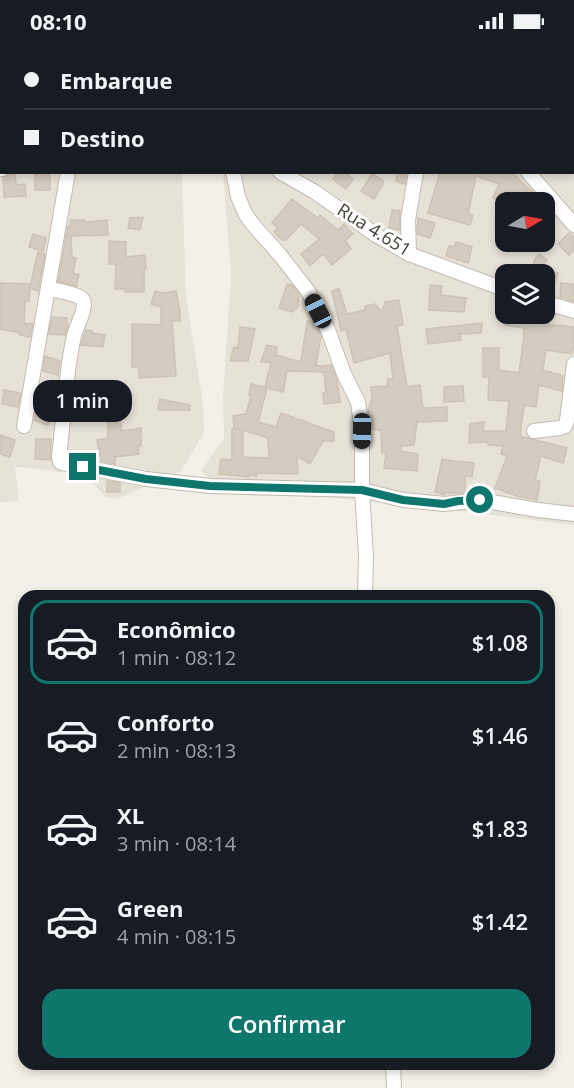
<!DOCTYPE html>
<html lang="pt">
<head>
<meta charset="utf-8">
<style>
	:root { --surface:#171b24; --page:#242831; --text:#f1f3f6; --muted:#9ea1a6; --line:#363941; --accent:#0f766e }
	body { margin:0; font-family:"Open Sans",sans-serif; background:var(--page); color:var(--text); height:100vh; display:flex; flex-direction:column; font-size:22px; white-space:nowrap }
	* { box-sizing:border-box; margin:0 }
	p { font-size:20px; color:var(--muted) }
	.icon { flex:none; width:33px; height:33px; fill:none; stroke:currentColor; stroke-width:2; stroke-linecap:round; stroke-linejoin:round }
	.map { position:relative; flex:1; overflow:hidden }
	.panel { position:absolute; left:18px; top:548px; width:537px; height:480px; display:flex; flex-direction:column; background:var(--surface); border-radius:18px; box-shadow:0 3px 9px #0003 }
	.panel>* { flex:none }
	.banner { position:absolute; left:0px; top:0px; width:574px; height:132px; box-shadow:0 3px 9px #0003; display:grid; align-content:center; height:132px; padding:0 24px; background:var(--surface) }
	.needle { width:39px; rotate:80deg }
	.controls { position:absolute; left:495px; top:150px; display:grid; gap:12px }
	.controls a { display:grid; place-items:center; width:60px; height:60px; border-radius:12px; background:var(--surface); box-shadow:0 3px 9px #0003; font-size:30px }
	.end { position:absolute; width:27px; height:27px; margin:-14px; border:8px solid #0f766e; background:#fff; box-shadow:0 0 0 3px #fff }
	.from { border-radius:50% }
	.bubble { position:absolute; height:42px; border-radius:18px; background:var(--surface); box-shadow:0 3px 9px #0003; font-size:20px; font-weight:600; line-height:42px; text-align:center }
	.car { position:absolute; width:18px; height:36px; margin:-18px -9px; border-radius:8px; box-shadow:0 0 4px 2px #0007; background:linear-gradient(#222 24%,#8ab4d8 0 40%,#222 0 76%,#8ab4d8 0 86%,#222 0) }
	.banner b { display:flex; align-items:center; gap:21px; height:57px; font-size:22px }
	.banner b+b { border-top:2px solid var(--line) }
	.banner i { width:15px; height:15px; background:var(--text) }
	ul { padding:10px 0 0; list-style:none }
	li { display:flex; align-items:center; gap:18px; height:84px; margin:0 12px 9px; padding:0 12px; border:3px solid transparent; border-radius:18px }
	li div { flex:1 }
	li b { display:block; font-size:22px }
	li em { font-style:normal; font-weight:600 }
	li.selected { border-color:var(--accent) }
	li>.icon { width:54px; height:54px; stroke-width:1.5 }
	.cta { display:flex; gap:12px; margin-top:auto; padding:12px 24px }
	.cta a { flex:1; height:69px; border-radius:18px; background:var(--accent); color:#fff; font-size:24px; font-weight:600; line-height:69px; text-align:center }
	.status { display:flex; justify-content:space-between; align-items:center; height:42px; padding:0 30px; background:var(--surface); direction:ltr }
	.status svg { height:16px; fill:currentColor }
	.map>svg:first-child { display:block }
</style>
</head>
<body>
<div class="status"><b>08:10</b><svg viewBox="0 0 49 12"><path d="M0 12V9h3v3zM5 12V6h3v6zM10 12V3h3v9zM15 12V0h3v12zM26 1h20v11H26zM47 4h2v5h-2z"/></svg></div>
<div class="map">
<svg width="574" height="1046" viewBox="0 0 574 1046">
	<rect width="100%" height="100%" fill="#f3f0e9"/>
	<g fill="#e7e2d8" fill-rule="evenodd">
		<path d="M0,0H124L125,1L2,2V130L182,131L186,254L203,362L204,391L181,429L117,457L105,455L88,434L32,426L15,425L19,459L0,460Z"/>
		<path d="M170,0H574V483L468,470L215,443L201,429L224,396L223,354L231,233L223,131L573,130V2H170ZM506,160H544V200H506ZM506,232H544V272H506Z"/>
	</g>
	<g fill="#d4ccc0" stroke="#cec3b3" stroke-width="1.5" fill-rule="evenodd">
		<path d="M10,130H15L16,143L25,142L26,154L4,155L3,136L7,134Z"/>
		<path d="M338,130H345L353,137L346,147L333,137Z"/>
		<path d="M398,130H407L405,142L396,139Z"/>
		<path d="M440,130H511L536,153L530,160H516L506,152L502,160L493,156L499,142L476,134L468,172L473,173L470,183L428,171Z"/>
		<path d="M372,132L383,138V142L374,157L361,149Z"/>
		<rect x="35" y="133" width="15" height="15"/>
		<path d="M292,157L318,176L320,173L338,188L344,182L353,192L345,199L351,207L332,223L323,212L310,224L301,212L319,197L301,182L286,198H282L274,190L278,186L272,181Z"/>
		<path d="M392,168L400,169L399,188L389,186Z"/>
		<path d="M143,175L140,188L128,186L130,176Z"/>
		<path d="M418,176L435,181L430,196L417,192Z"/>
		<path d="M70,178H85V180L107,178L108,193L71,194L72,215L76,216L73,231L79,233L76,244L58,240L68,184H71Z"/>
		<path d="M569,191L574,196V208L569,213L558,202Z"/>
		<path d="M33,192L46,196L43,209L29,205Z"/>
		<path d="M109,199L126,200V215L145,213L146,227H144V250H125V247H115L116,222H109Z"/>
		<path d="M456,200L472,205L468,221L446,214L449,204L454,205Z"/>
		<path d="M38,210L45,212L38,249L30,246L29,259H25L24,281L33,282L30,295L20,293V291L0,287V241L30,242V245Z"/>
		<path d="M539,212L547,218L540,227L534,223V219Z"/>
		<path d="M544,227L558,231L553,245L544,242Z"/>
		<path d="M561,241L574,242V260L560,255Z"/>
		<path d="M287,242L292,243L299,252L298,265L292,270L279,266Z"/>
		<path d="M430,243L442,244L441,253L466,256L464,270L429,268Z"/>
		<path d="M339,247L347,272L365,268V264L375,262L382,270L385,260L399,258L403,283L397,284L407,345L420,343L423,366L447,365V379L417,380L414,403L401,404V409L418,412L417,429L384,426L386,411H382L381,389L371,386L368,368L372,357L371,345L387,344L388,337H393L390,311L354,321L346,287L341,289L332,249Z"/>
		<path d="M155,249L163,251L176,249L180,269V279H172L176,334L139,336V326L132,325V282L161,283V265L151,262Z"/>
		<path d="M506,272L539,277L538,280L559,284V283L574,285V302L572,312L546,308L543,328L563,334L562,349L539,343L536,365L524,363L520,394L567,406L563,421L541,414L535,438L540,439L537,458L520,455L495,446L507,414L501,412L503,404L488,403V400L469,401L470,382L484,380L483,389H506L509,359L488,358L489,335H483V306H499V328L519,331L524,293H523L524,286L505,283Z"/>
		<path d="M52,275L67,276V283H68L65,293L49,292Z"/>
		<path d="M307,279L314,280L321,294L316,323L323,325V324L331,323L337,338L340,360L324,362L323,351H326L324,330L287,329L283,350L267,346L258,380L276,385L281,371L334,390V399H323L310,422L297,414L298,432L257,431V434L249,433V435L219,432L221,417L232,418V387H240L234,386L233,374L246,372L251,354L249,353L251,342L265,345L271,320H261L267,303L277,305L276,313L301,320ZM243,388L268,396L269,416L243,415Z"/>
		<path d="M482,281L481,291L460,292L461,298L428,302L426,287Z"/>
		<path d="M240,285L255,287L248,319H230L234,305L238,306Z"/>
		<path d="M86,288L92,289V291L105,293L103,305L81,303Z"/>
		<path d="M45,314L60,319L58,333L43,329Z"/>
		<path d="M463,344L464,359L444,360V345Z"/>
		<path d="M4,348L21,351L18,365L2,362Z"/>
		<path d="M160,357L190,363V368H158Z"/>
		<path d="M37,361L53,368L48,383L34,378Z"/>
		<path d="M108,364L121,365V389L141,386V404L138,405L139,412L115,415V422L101,419L97,398L108,396Z"/>
		<path d="M0,393L15,398L10,415L0,412Z"/>
		<path d="M36,397H51L50,418L35,417Z"/>
		<path d="M442,417L458,420V419L474,421L472,435L465,434V451H444V453L435,450Z"/>
		<path d="M107,439L120,441V450H107Z"/>
	</g>
	<g fill="none" stroke-linecap="round" stroke-linejoin="round">
		<defs>
			<g id="street">
				<path d="M177,0L178,2"/>
				<path d="M352,0L355,2"/>
				<path d="M417,0V2"/>
				<path d="M498,0V2"/>
				<path d="M95,2V0"/>
				<path d="M0,32H2"/>
				<path d="M573,45L574,44"/>
				<path d="M0,127H2"/>
				<path d="M233,130L238,155L246,173L255,185L280,213L308,249L328,288L344,332L358,360L362,389V448L366,514L365,554"/>
				<path d="M280,130L315,150L376,193L409,212L506,248"/>
				<path d="M528,130L574,183"/>
				<path d="M409,212L408,178L416,130"/>
				<path d="M48,247C55,248 80,252 83,258C87,266 76,285 74,294C65,333 64,375 59,415L60,420L62,421L146,437L210,444L362,448L403,458L444,462L480,458L538,468L574,472"/>
				<path d="M544,260L574,269"/>
				<path d="M24,384L68,130"/>
				<path d="M534,389L560,386L565,384L567,378L574,322"/>
				<path d="M393,1022L394,1046"/>
			</g>
		</defs>
		<use href="#street" stroke="#c1bab0" stroke-width="16"/>
		<use href="#street" stroke="#fff" stroke-width="14"/>
	</g>
	<g fill="none" stroke-linecap="round" stroke-linejoin="round">
		<path stroke="#0f766e" stroke-width="8" d="M83,425L146,437L210,444L362,448L403,458L444,462L458,459L480,458"/>
	</g>
	<g text-anchor="middle" stroke-width="6" stroke-linejoin="round" paint-order="stroke">
		<g font-size="18" fill="#464138" stroke="#fff">
			<text transform="translate(374 188) rotate(32)" y="6">Rua 4.651</text>
		</g>
	</g>
</svg>
<div class="controls">
<a><svg class="needle" viewBox="-14 -14 28 28"><path d="M0-13l5 13h-10z" fill="#e53935"/><path d="M0 13l5-13h-10z" fill="#9ea1a6"/></svg></a>
<a><svg class="icon" aria-label="layers" viewBox="0 0 24 24"><path d="M12 4l9 5-9 5-9-5zM3 14l9 5 9-5"/></svg></a>
</div>
<i class="end from" style="left:480px;top:458px"></i>
<i class="end" style="left:83px;top:425px"></i>
<div class="bubble" style="left:33px;top:338px;width:99px">1 min</div>
<i class="car" style="left:318px;top:269px;rotate:333deg"></i>
<i class="car" style="left:362px;top:389px;rotate:181deg"></i>
<div class="banner">
<b><i class="from"></i>Embarque</b>
<b><i></i>Destino</b>
</div>
<section class="panel">
<ul>
<li class="selected"><svg class="icon" aria-label="car" viewBox="0 0 24 24"><path d="M5 17H2v-5l4-1 3-4h7l3 4 3 1v5h-3M9 17h6M6 11h13"/><circle cx="7" cy="17" r="2"/><circle cx="17" cy="17" r="2"/></svg><div><b>Econômico</b><p>1 min · 08:12</p></div><em>$1.08</em></li>
<li><svg class="icon" aria-label="car" viewBox="0 0 24 24"><path d="M5 17H2v-5l4-1 3-4h7l3 4 3 1v5h-3M9 17h6M6 11h13"/><circle cx="7" cy="17" r="2"/><circle cx="17" cy="17" r="2"/></svg><div><b>Conforto</b><p>2 min · 08:13</p></div><em>$1.46</em></li>
<li><svg class="icon" aria-label="car" viewBox="0 0 24 24"><path d="M5 17H2v-5l4-1 3-4h7l3 4 3 1v5h-3M9 17h6M6 11h13"/><circle cx="7" cy="17" r="2"/><circle cx="17" cy="17" r="2"/></svg><div><b>XL</b><p>3 min · 08:14</p></div><em>$1.83</em></li>
<li><svg class="icon" aria-label="car" viewBox="0 0 24 24"><path d="M5 17H2v-5l4-1 3-4h7l3 4 3 1v5h-3M9 17h6M6 11h13"/><circle cx="7" cy="17" r="2"/><circle cx="17" cy="17" r="2"/></svg><div><b>Green</b><p>4 min · 08:15</p></div><em>$1.42</em></li>
</ul>
<div class="cta"><a>Confirmar</a></div>
</section>
</div>
</body>
</html>
